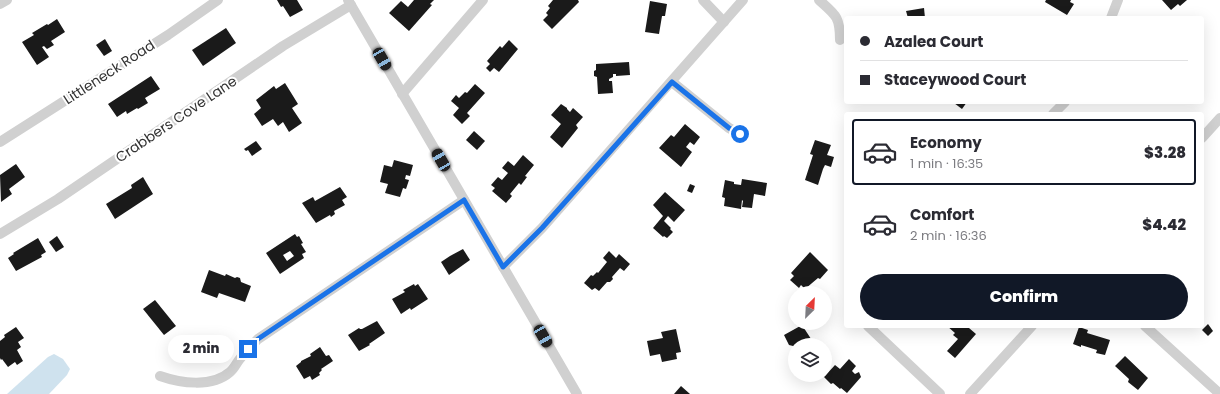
<!DOCTYPE html>
<html lang="en">
<head>
<meta charset="utf-8">
<style>
	:root { --surface:#fff; --page:#f2f2f3; --text:#2b2b33; --muted:#7c7c81; --line:#e1e1e2; --accent:#111827 }
	body { margin:0; font-family:Poppins,sans-serif; background:var(--page); color:var(--text); height:100vh; display:flex; flex-direction:column; font-size:15px; white-space:nowrap }
	* { box-sizing:border-box; margin:0 }
	p { font-size:13px; color:var(--muted) }
	.icon { flex:none; width:22px; height:22px; fill:none; stroke:currentColor; stroke-width:2; stroke-linecap:round; stroke-linejoin:round }
	.map { position:relative; flex:1; overflow:hidden }
	.drawer { position:absolute; left:844px; top:112px; width:360px; height:216px; display:flex; flex-direction:column; background:var(--surface); border-radius:4px; box-shadow:0 4px 16px #0002 }
	.drawer>* { flex:none }
	.hud { position:absolute; left:844px; top:16px; width:360px; height:88px; border-radius:4px; box-shadow:0 4px 16px #0002; display:grid; align-content:center; height:88px; padding:0 16px; background:var(--surface) }
	.needle { width:26px; rotate:24deg }
	.buttons { position:absolute; left:788px; top:286px; display:grid; gap:8px }
	.buttons a { display:grid; place-items:center; width:44px; height:44px; border-radius:50%; background:var(--surface); box-shadow:0 4px 16px #0002; font-size:20px }
	.end { position:absolute; width:18px; height:18px; margin:-9px; border:5px solid #1a73e8; background:#fff; box-shadow:0 0 0 2px #fff }
	.from { border-radius:50% }
	.bubble { position:absolute; height:28px; border-radius:14px; background:var(--surface); box-shadow:0 4px 16px #0002; font-size:13px; font-weight:800; line-height:28px; text-align:center }
	.car { position:absolute; width:12px; height:24px; margin:-12px -6px; border-radius:5px; box-shadow:0 0 3px 1px #0007; background:linear-gradient(#222 24%,#8ab4d8 0 40%,#222 0 76%,#8ab4d8 0 86%,#222 0) }
	.hud b { display:flex; align-items:center; gap:14px; height:38px; font-size:15px }
	.hud b+b { border-top:1px solid var(--line) }
	.hud i { width:10px; height:10px; background:var(--text) }
	ul { padding:7px 0 0; list-style:none }
	li { display:flex; align-items:center; gap:12px; height:66px; margin:0 8px 6px; padding:0 8px; border:2px solid transparent; border-radius:4px }
	li div { flex:1 }
	li b { display:block; font-size:15px }
	li em { font-style:normal; font-weight:800 }
	li.active { border-color:var(--accent) }
	li>.icon { width:36px; height:36px; stroke-width:1.5 }
	.action { display:flex; gap:8px; margin-top:auto; padding:8px 16px }
	.action a { flex:1; height:46px; border-radius:24px; background:var(--accent); color:#fff; font-size:16px; font-weight:800; line-height:46px; text-align:center }
	.map>svg:first-child { display:block }
</style>
</head>
<body>
<div class="map">
<svg width="1220" height="394" viewBox="0 0 1220 394">
	<rect width="100%" height="100%" fill="#fff"/>
	<path fill="#cfe2ee" d="M54,354L63,359L70,369L67,375L49,394H7L48,357Z"/>
	<g fill="#1a1a1a" fill-rule="evenodd">
		<path d="M277,0H297L303,10L290,17L283,6L281,7Z"/>
		<path d="M414,0H434L430,4L432,5L409,31L389,13L401,1L408,7Z"/>
		<path d="M553,0H578L579,2L552,29L543,20L548,15L546,13L550,8L548,6Z"/>
		<path d="M1046,0H1071L1070,2L1074,4L1067,15L1045,2Z"/>
		<path d="M1162,0H1187L1180,6L1178,4L1171,10Z"/>
		<path d="M650,1L667,4L665,16H662L659,34L645,32Z"/>
		<path d="M924,8L925,18H908L906,11Z"/>
		<path d="M57,19L65,32L51,41L54,45L47,49L44,46L42,47L49,57L37,65L22,42L34,35L32,33L47,24L48,25Z"/>
		<path d="M226,28L236,43L203,66L192,50Z"/>
		<path d="M105,39L112,51L104,56L96,45Z"/>
		<path d="M509,40L518,49L499,72L494,68L490,72L486,68L490,64L487,61L500,46L502,48Z"/>
		<path d="M629,62L630,75L616,76V74H613V77L609,79V81H612L613,93L598,94L597,77L594,76V71L596,70V64Z"/>
		<path d="M151,76L160,89L145,98L148,103L138,109L137,108L127,114L126,111L117,117L108,104Z"/>
		<path d="M285,83L298,104L292,108L302,123L289,132L283,122L278,126L273,119L262,126L254,114L261,108L256,100L274,86L276,89Z"/>
		<path d="M475,84L485,93L467,113L470,116L462,124L453,115L459,108L451,101L456,95L459,98L465,92L467,93Z"/>
		<path d="M955,102H967L962,109L954,103Z"/>
		<path d="M561,104L567,108V109L570,112L573,108L583,117L576,125L578,128L562,148L550,137L561,124L551,115Z"/>
		<path d="M685,124L700,137L694,145L690,142L686,147L692,152L681,167L659,148L671,135L674,137Z"/>
		<path d="M474,131L485,141L477,150L466,140Z"/>
		<path d="M815,140L831,145L827,155L834,157L831,167L825,165L823,169L818,185L805,180L813,155L810,154Z"/>
		<path d="M256,141L262,149L252,156L248,150L246,151L244,149Z"/>
		<path d="M523,155L534,165L525,176L527,177L521,185L519,183L510,194L512,196L506,203L492,191L495,188L491,185L498,177L502,180L508,173L502,168L508,161L514,166Z"/>
		<path d="M394,160L413,165L410,176L406,175L405,179L409,180L406,189L403,188L400,197L385,193L388,184L380,182L384,165L392,167Z"/>
		<path d="M16,164L25,177L9,189L12,194L1,202L0,175Z"/>
		<path d="M143,177L153,194L115,219L106,204L132,188L131,185Z"/>
		<path d="M742,179L767,183L765,196L754,194L752,208L742,207L743,201L742,200L741,209L724,206L725,198L722,197L725,180L734,182V184L741,185Z"/>
		<path d="M690,184L695,186L692,193L687,191Z"/>
		<path d="M340,187L347,197L342,200L345,205L334,211L335,214L331,217L330,215L316,223L302,203L313,197L315,201Z"/>
		<path d="M665,192L685,210L674,222L668,216L664,221L671,228L670,229L673,232L667,238L664,236L663,237L653,228L663,216L653,205Z"/>
		<path d="M295,234L297,237L299,236L303,243L301,244L306,252L302,254L304,258L280,274L266,253ZM290,251L294,256L287,261L283,255Z"/>
		<path d="M57,236L64,247L56,252L49,242Z"/>
		<path d="M38,238L46,252L41,255L42,257L16,271L8,258L14,254L13,253Z"/>
		<path d="M463,249L470,260L449,275L441,262L450,256Z"/>
		<path d="M609,251L616,258L619,254L630,264L624,271L620,268L612,277L613,279L610,282H607L599,291L595,288L592,290L584,283L591,275L593,276L597,272L598,273L607,262L603,258Z"/>
		<path d="M810,252L828,270L820,279L818,278L805,289L801,285L799,288L790,280L794,276L791,273Z"/>
		<path d="M209,270L225,276L226,274L235,278L237,277L240,278L241,282L251,286L245,302L219,293L217,298L201,292Z"/>
		<path d="M414,284L415,286L418,284L428,299L411,310L410,308L401,314L392,299L405,292L403,290Z"/>
		<path d="M155,300L176,326L164,335L143,309Z"/>
		<path d="M377,321L385,333L369,344L370,345L359,351L348,335L359,328L360,329H362Z"/>
		<path d="M1208,324L1213,331L1208,336L1202,330Z"/>
		<path d="M802,325L813,342L812,343L813,345H795V356L793,353L794,349L793,346L789,345L784,335Z"/>
		<path d="M947,326H970L969,328L976,334L955,358L947,351L958,339L953,335L955,333Z"/>
		<path d="M16,327L24,338L18,342L21,347L17,350L23,361L17,365L15,362L8,367L2,359L1,360L0,358V341L5,337L4,335Z"/>
		<path d="M1079,327L1088,330L1087,333L1110,340L1105,355L1096,353L1097,350L1081,345V347L1073,344Z"/>
		<path d="M676,329L681,352L676,353L677,359L662,362L660,354L650,356L647,341L663,338L661,332Z"/>
		<path d="M320,347L326,356L329,355L333,361L321,369L322,370L319,373L320,375L312,380L310,376L304,379L296,366L301,362V361L311,356L310,354Z"/>
		<path d="M1125,356L1148,378L1138,390L1128,382L1129,379L1115,366Z"/>
		<path d="M849,359L856,366L852,371L855,374L859,372L861,377L847,393L841,388L840,389L833,383L831,384L824,377L835,365L840,369Z"/>
		<path d="M681,386L690,394H674Z"/>
	</g>
	<g fill="none" stroke-linecap="round" stroke-linejoin="round">
		<g stroke="#d0d0d0" stroke-width="10">
			<path d="M348,0L577,394"/>
			<path d="M703,0L724,22"/>
			<path d="M819,0C836,15 840,17 840,40"/>
			<path d="M0,4L7,0"/>
			<path d="M1111,18L1118,0"/>
			<path d="M672,82L729,128L740,134"/>
			<path d="M402,94L483,0"/>
			<path d="M1053,114L1065,102"/>
			<path d="M1202,138L1220,118"/>
			<path d="M0,142L168,35L218,0"/>
			<path d="M0,234L58,199L283,46L351,5"/>
			<path d="M503,267L542,228L743,0"/>
			<path d="M868,326L940,394"/>
			<path d="M1145,326L1220,394"/>
			<path d="M160,376C180,383 212,388 230,372C234,369 236,364 239,360C245,352 252,345 258,339L464,200"/>
			<path d="M970,394L1032,326"/>
		</g>
	</g>
	<g fill="none" stroke-linecap="round" stroke-linejoin="round">
		<path stroke="#1a73e8" stroke-width="5" d="M248,349L258,339L464,200L503,267L542,228L672,82L729,128L740,134"/>
	</g>
	<g text-anchor="middle" stroke-width="4" stroke-linejoin="round" paint-order="stroke">
		<g font-size="14" fill="#333" stroke="#fff">
			<text transform="translate(109 72) rotate(-33)" y="5">Littleneck Road</text>
			<text transform="translate(176 119) rotate(-34)" y="5">Crabbers Cove Lane</text>
		</g>
	</g>
</svg>
<div class="buttons">
<a><svg class="needle" viewBox="-14 -14 28 28"><path d="M0-13l5 13h-10z" fill="#e53935"/><path d="M0 13l5-13h-10z" fill="#7c7c81"/></svg></a>
<a><svg class="icon" aria-label="layers" viewBox="0 0 24 24"><path d="M12 4l9 5-9 5-9-5zM3 14l9 5 9-5"/></svg></a>
</div>
<i class="end from" style="left:740px;top:134px"></i>
<i class="end" style="left:248px;top:349px"></i>
<div class="bubble" style="left:168px;top:335px;width:66px">2 min</div>
<i class="car" style="left:382px;top:59px;rotate:150deg"></i>
<i class="car" style="left:441px;top:160px;rotate:330deg"></i>
<i class="car" style="left:543px;top:336px;rotate:150deg"></i>
<div class="hud">
<b><i class="from"></i>Azalea Court</b>
<b><i></i>Staceywood Court</b>
</div>
<section class="drawer">
<ul>
<li class="active"><svg class="icon" aria-label="car" viewBox="0 0 24 24"><path d="M5 17H2v-5l4-1 3-4h7l3 4 3 1v5h-3M9 17h6M6 11h13"/><circle cx="7" cy="17" r="2"/><circle cx="17" cy="17" r="2"/></svg><div><b>Economy</b><p>1 min · 16:35</p></div><em>$3.28</em></li>
<li><svg class="icon" aria-label="car" viewBox="0 0 24 24"><path d="M5 17H2v-5l4-1 3-4h7l3 4 3 1v5h-3M9 17h6M6 11h13"/><circle cx="7" cy="17" r="2"/><circle cx="17" cy="17" r="2"/></svg><div><b>Comfort</b><p>2 min · 16:36</p></div><em>$4.42</em></li>
</ul>
<div class="action"><a>Confirm</a></div>
</section>
</div>
</body>
</html>
